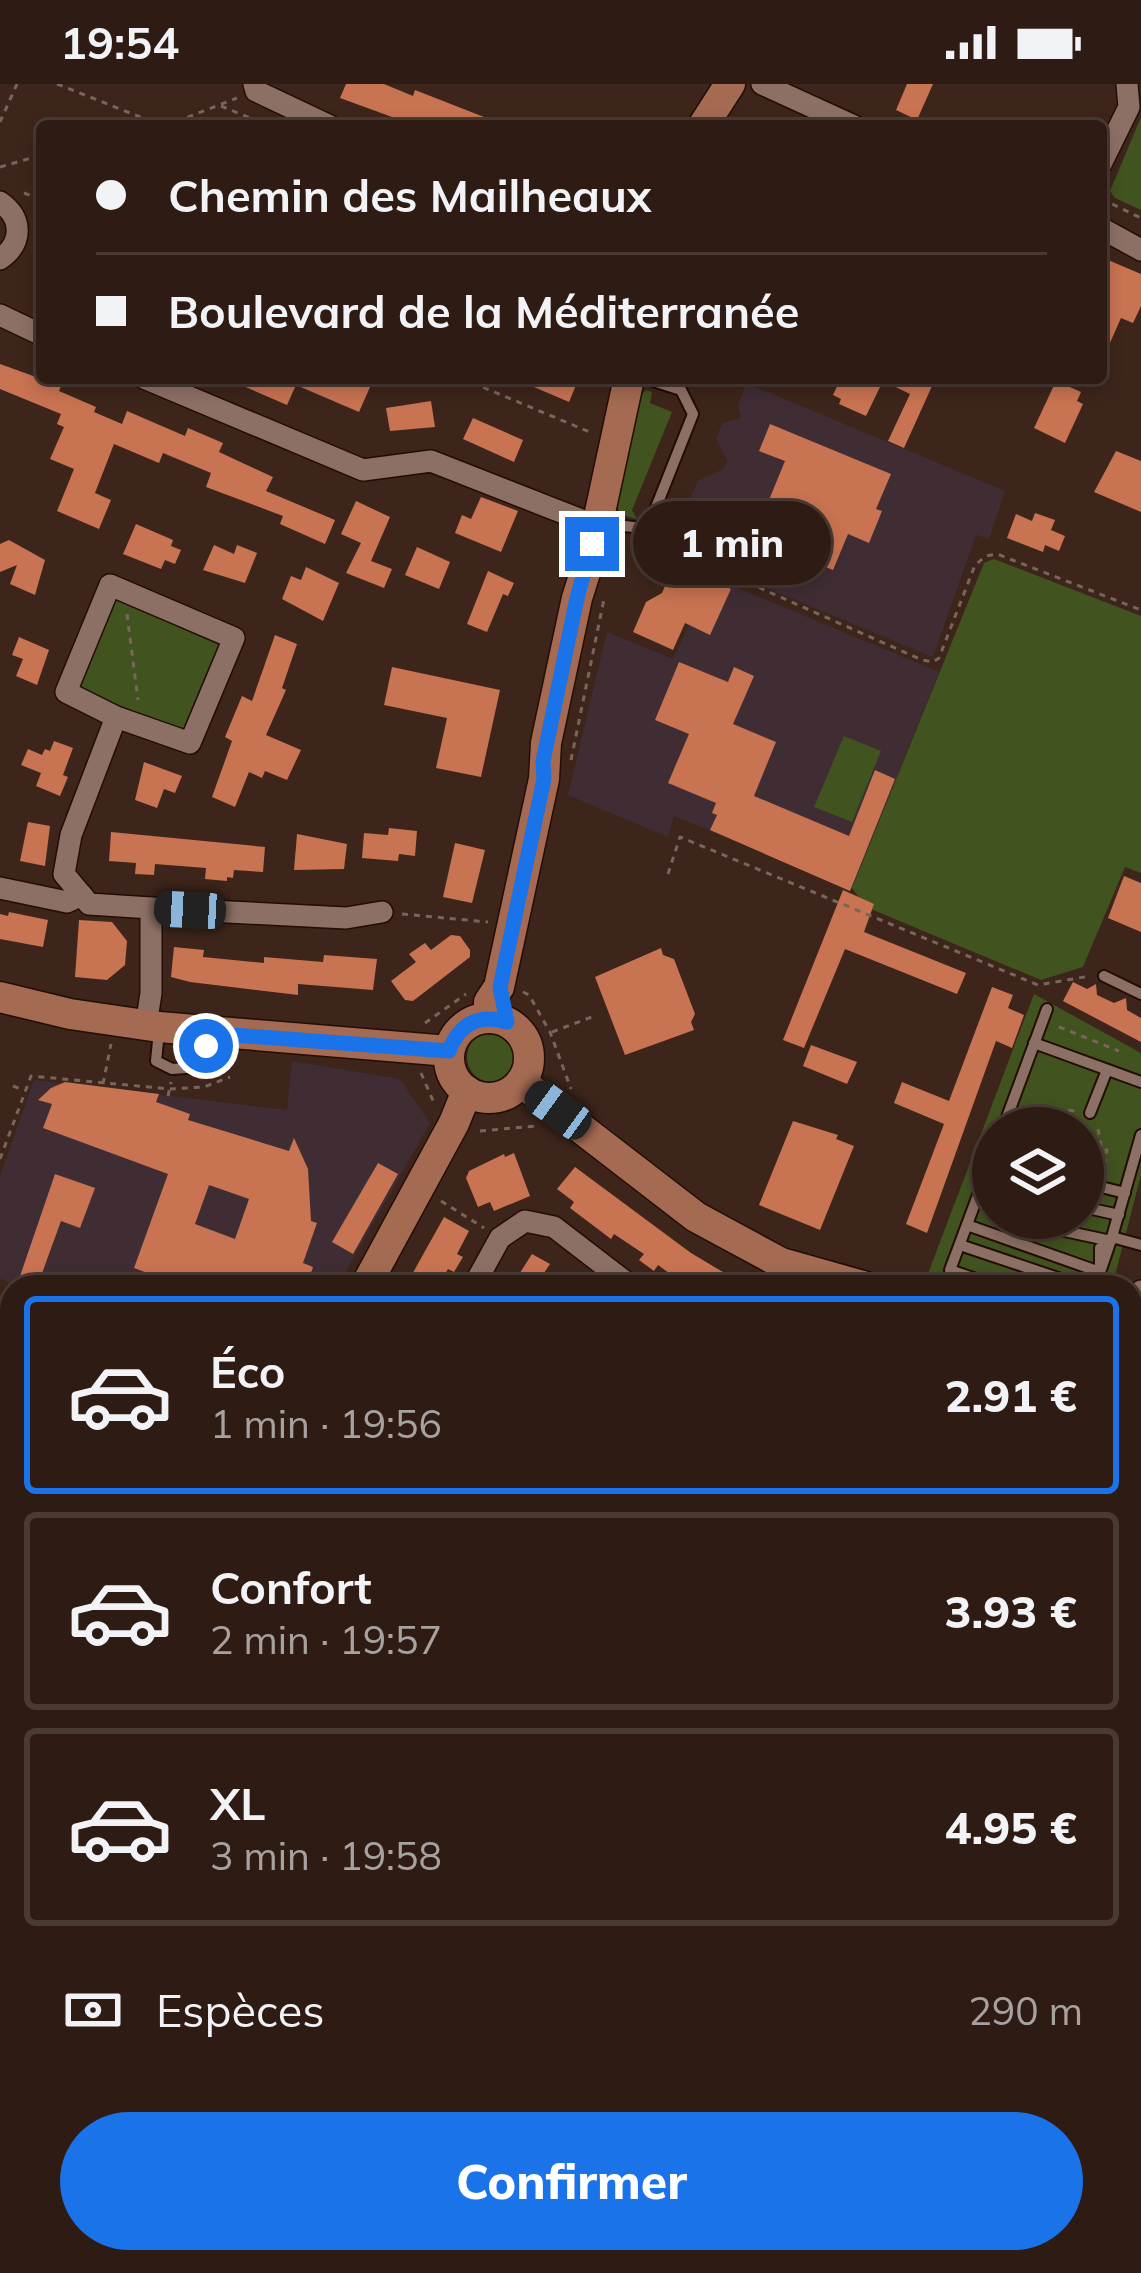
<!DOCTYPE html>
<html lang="fr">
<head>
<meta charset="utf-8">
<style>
	:root { --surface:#2e1c14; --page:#3a2922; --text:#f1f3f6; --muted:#a7a1a0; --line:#493a34; --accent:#1a73e8 }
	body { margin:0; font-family:Mulish,sans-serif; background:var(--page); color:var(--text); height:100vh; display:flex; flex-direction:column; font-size:45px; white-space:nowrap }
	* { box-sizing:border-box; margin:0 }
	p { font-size:39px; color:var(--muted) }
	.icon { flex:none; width:66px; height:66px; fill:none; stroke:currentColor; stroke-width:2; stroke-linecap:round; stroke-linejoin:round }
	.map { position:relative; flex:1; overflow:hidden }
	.details { position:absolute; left:0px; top:1191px; width:1143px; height:999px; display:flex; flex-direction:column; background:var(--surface); border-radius:36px 36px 0 0; box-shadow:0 6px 18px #0003,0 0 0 3px var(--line) }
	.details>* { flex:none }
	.hud { position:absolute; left:36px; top:36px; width:1071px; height:264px; border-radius:12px; box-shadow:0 6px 18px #0003,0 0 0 3px var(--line); display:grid; align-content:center; height:264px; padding:0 60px; background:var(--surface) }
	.buttons { position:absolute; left:972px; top:1023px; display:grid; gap:24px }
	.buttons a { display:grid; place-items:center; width:132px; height:132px; border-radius:50%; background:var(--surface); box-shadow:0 6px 18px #0003,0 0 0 3px var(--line); font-size:60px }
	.end { position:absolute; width:54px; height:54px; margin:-27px; border:15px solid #1a73e8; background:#fff; box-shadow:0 0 0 6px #fff }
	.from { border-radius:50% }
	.bubble { position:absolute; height:84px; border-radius:42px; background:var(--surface); box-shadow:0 6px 18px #0003,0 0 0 3px var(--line); font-size:39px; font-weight:800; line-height:84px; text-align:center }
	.car { position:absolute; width:36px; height:72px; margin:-36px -18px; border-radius:15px; box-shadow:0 0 9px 3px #0007; background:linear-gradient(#222 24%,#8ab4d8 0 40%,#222 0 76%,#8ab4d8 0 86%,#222 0) }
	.hud b { display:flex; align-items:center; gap:42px; height:114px; font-size:45px }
	.hud b+b { border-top:3px solid var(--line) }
	.hud i { width:30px; height:30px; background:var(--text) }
	ul { padding:21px 0 0; list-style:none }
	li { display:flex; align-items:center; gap:36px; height:198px; margin:0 24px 18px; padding:0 36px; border:6px solid var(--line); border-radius:12px }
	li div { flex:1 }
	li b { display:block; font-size:45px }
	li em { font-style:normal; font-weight:800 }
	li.on { border-color:var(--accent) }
	li>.icon { width:108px; height:108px; stroke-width:1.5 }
	.pay { display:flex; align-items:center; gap:30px; height:132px; padding:0 60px; font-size:45px }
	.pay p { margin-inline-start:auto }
	.primary-button { display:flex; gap:24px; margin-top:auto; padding:24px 60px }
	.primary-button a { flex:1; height:138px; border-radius:72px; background:var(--accent); color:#fff; font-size:48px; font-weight:800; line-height:138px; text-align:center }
	.status { display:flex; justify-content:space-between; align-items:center; height:84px; padding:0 60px; background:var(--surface); direction:ltr }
	.status svg { height:33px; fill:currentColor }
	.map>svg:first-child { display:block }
</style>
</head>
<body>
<div class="status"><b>19:54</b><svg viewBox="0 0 49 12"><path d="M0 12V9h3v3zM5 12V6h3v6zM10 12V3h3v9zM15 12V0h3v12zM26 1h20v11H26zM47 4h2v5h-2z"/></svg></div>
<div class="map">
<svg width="1141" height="2189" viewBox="0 0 1141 2189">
	<rect width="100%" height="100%" fill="#3d251b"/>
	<g fill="#402d34">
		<path d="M746,299L1005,407L989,455L976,451L933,573L728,488L730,467L676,445L698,397L723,385L728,377L716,355L722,339L741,334L738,321Z"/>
		<path d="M712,493L939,588L852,804L674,732L668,753L568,711L607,548L673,575Z"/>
		<path d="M292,977L400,995L430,1039L337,1203H24L0,1195V1092L34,996L287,1026Z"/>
		<path d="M0,1249L12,1253V1658L0,1654Z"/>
	</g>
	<g fill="#41531f" fill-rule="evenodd">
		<path d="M1141,33V126L1115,114L1110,107Z"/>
		<path d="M646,306L652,308L650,319L672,328L632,426L637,435L622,431L617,423L641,311Z"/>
		<path d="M994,475L1141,532V789L1125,783L1083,883L1041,896L866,823L852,804L984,479Z"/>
		<path d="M115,515L219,561L183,647L80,605Z"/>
		<path d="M844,652L881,667L852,738L814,723Z"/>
		<path d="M1034,910L1141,969V1091L1112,1203H953L926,1195ZM993,1044H1083V1134H993Z"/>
		<circle cx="492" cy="973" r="25"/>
	</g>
	<g fill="#c87351" fill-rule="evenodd">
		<path d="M346,0H384L413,12L415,6L507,42H400L403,37L340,14Z"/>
		<path d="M907,0H933L917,36L896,26Z"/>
		<path d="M1101,173L1141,190V222L1133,239L1121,234L1101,279Z"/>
		<path d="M0,280L61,302L59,307L96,323L94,328L122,340L127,327L185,352L188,344L223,359L219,368L273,393L266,407L335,436L325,460L280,440L283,432L206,403L211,389L163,369L159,379L114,360L95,409L111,416L99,445L57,427L74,385L50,375L64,343L57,340L61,330L0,305Z"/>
		<path d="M225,294H374L359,328L296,301L287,321Z"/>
		<path d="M513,294H579L569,318Z"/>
		<path d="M841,294H861L880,303L866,332L839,320L841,315L833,311Z"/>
		<path d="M877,294H914L932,302L904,364L888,357L910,310Z"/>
		<path d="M1056,297L1081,308L1077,317L1083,320L1065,359L1034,344Z"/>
		<path d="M431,317L435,343L390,347L386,324Z"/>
		<path d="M473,334L523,356L514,378L463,355Z"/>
		<path d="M770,340L891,390L876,425L882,427L869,459L848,450L833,486L732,445L742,419L764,428L785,377L759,367Z"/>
		<path d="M1116,367L1141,377V428L1094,408Z"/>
		<path d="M481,413L518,427L501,468L455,449L462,431L471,435Z"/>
		<path d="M356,417L390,433L371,477L392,485L384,504L346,489L361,459L341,450Z"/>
		<path d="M1035,429L1055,436L1051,446L1065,452L1059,467L1045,461L1043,468L1007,454L1016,430L1032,437Z"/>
		<path d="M136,440L173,456L171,462L181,466L175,480L165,476L161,485L123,470Z"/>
		<path d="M9,456L45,476L35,511L10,500L17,481L0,488V460Z"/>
		<path d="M214,461L234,470L237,461L257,469L245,499L203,486Z"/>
		<path d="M417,463L450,478L439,505L405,491Z"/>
		<path d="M675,479L731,505L710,551L685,539L673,566L633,548L646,518L662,509Z"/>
		<path d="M306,483L339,499L323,537L282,515L291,492L301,496Z"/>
		<path d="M488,487L514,499L508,512L503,510L487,548L467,540Z"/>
		<path d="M275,551L297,560L282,604L286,606L266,651L301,666L287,696L265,687L262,694L249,688L235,723L212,713L232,657L225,653L242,612L252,617Z"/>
		<path d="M19,553L49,566L37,601L16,592L23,575L12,571Z"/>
		<path d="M679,578L728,598L734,583L754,592L733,640L776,658L754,712L849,752L875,686L895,695L850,807L710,746L717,731L712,729L716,719L668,699L689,650L655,636Z"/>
		<path d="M392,583L500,606L481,693L436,684L447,634L384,621Z"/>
		<path d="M54,657L73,664L63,691L68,693L60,712L36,702L41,689L21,681L28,665L42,671L45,665L50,667Z"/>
		<path d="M144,678L182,692L175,709L164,705L157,724L135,716Z"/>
		<path d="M28,738L50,742L45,782L20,777Z"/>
		<path d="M389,744L417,747L415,772L399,770L398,777L362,774L364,749L388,751Z"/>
		<path d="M111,748L265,763L263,788L234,786L233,794L227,793V797L205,795L206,784L155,780L154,791L135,790L136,779L109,777Z"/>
		<path d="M297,750L347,760L344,785L294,786Z"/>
		<path d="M455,759L485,766L472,819L443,813Z"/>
		<path d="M1124,792L1141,799V848L1108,834Z"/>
		<path d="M843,806L874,820L864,848L966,889L957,910L845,865L804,964L783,956Z"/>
		<path d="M9,828L48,836L43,863L0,855V830L8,832Z"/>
		<path d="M79,836L112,838L127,857L125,881L107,896L75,893Z"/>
		<path d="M451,851L460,852L470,866V873L413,917L405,916L391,897L416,878L409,870L425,859L431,866Z"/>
		<path d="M174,863L204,866L203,873L264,879V873L323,878L324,871L377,875L373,906L298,900V911L190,898L171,893Z"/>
		<path d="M661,864L663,871L674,875L695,930L691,938L694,946L625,971L595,893Z"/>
		<path d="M1073,898L1087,905L1096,900L1097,911L1114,919L1126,914L1127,926L1141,934V958L1063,917Z"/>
		<path d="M992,903L1013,911L1008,924L1024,931L1012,964L996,957L927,1149L906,1140L944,1040L894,1019L902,998L949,1017Z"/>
		<path d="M811,961L857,978L847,1000L803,982Z"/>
		<path d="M65,998L159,1010L156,1018L190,1030L188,1036L289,1067L294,1054L308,1085L311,1137L317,1139L303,1179L313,1183L306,1203H185L134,1184L168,1090L43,1044L52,1020L38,1016L51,1004ZM209,1101L249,1115L235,1155L195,1140Z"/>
		<path d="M793,1037L838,1051L836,1055L854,1062L820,1146L759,1121Z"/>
		<path d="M514,1069L530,1112L494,1127L490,1118L478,1123L466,1094L469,1087L504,1070L505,1073Z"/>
		<path d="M378,1079L398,1090L353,1170L332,1158Z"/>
		<path d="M575,1083L691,1169L748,1203H688L658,1181L654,1187L639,1176L644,1170L614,1150L611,1155L570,1124L574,1118L557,1105Z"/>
		<path d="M55,1090L95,1104L80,1144L61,1137L37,1203H32L18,1198Z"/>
		<path d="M444,1133L469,1147L457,1170L463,1173L454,1188L448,1185L438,1203H405Z"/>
		<path d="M532,1170L550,1180L544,1189L568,1203H511Z"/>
	</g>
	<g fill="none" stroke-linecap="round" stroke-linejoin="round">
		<defs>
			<g id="lane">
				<path d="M601,439L641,444L651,436L693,330L681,306L644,294"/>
				<path d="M1104,892L1141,910"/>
				<path d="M159,947L156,977L172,985L199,983L206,953"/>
				<path d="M1034,959L1141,998"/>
				<path d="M1090,1029L1107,986"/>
				<path d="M1003,1044L1047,925"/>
				<path d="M993,1071L950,1186L999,1203"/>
				<path d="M1093,1101L1125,1109"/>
				<path d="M1083,1123L1119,1131"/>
				<path d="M1031,1134L1060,1146L1111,1157"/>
				<path d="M967,1141L1100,1188V1164"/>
				<path d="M1112,1153L1141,1051"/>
				<path d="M960,1161L1085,1203"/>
				<path d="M1095,1203L1112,1153L1141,1161"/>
				<path d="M0,1221L12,1225"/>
			</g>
			<g id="street">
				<path d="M254,0L256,7L330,42"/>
				<path d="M762,0L854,42"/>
				<path d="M1101,80L1129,23L1127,0"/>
				<path d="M0,118C23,134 23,159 0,175"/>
				<path d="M1101,144L1141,166"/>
				<path d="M0,231L42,251"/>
				<path d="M144,294L363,386L431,377L584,437L598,439"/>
				<path d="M116,633L66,608L110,501L234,554L190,659L116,633L71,751L64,790L89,820L151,824V909L146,942"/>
				<path d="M0,804L67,818L82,811"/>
				<path d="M151,824L346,834L382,828"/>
				<path d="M473,1203L500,1154L525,1137L554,1143L632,1203"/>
				<path d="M1131,1247L1141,1207"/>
				<path d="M0,1765L12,1768"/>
				<path d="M0,1944L12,1955"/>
				<path d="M257,2189L274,2178"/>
				<path d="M513,2189L518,2178"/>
				<path d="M1128,2189L1141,2165"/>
			</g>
			<g id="secondary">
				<path d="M703,42L730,0"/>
				<path d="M0,913L70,930L159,943L449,967"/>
				<path d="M489,934V918L499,903L544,695L546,659L577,514L591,470L629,294"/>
				<circle cx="489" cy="974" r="40"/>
				<path d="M521,998L696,1133L781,1179L866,1203"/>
				<path d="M365,1203L454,1039L467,1007"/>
				<path d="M1131,1285L1141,1289"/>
				<path d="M0,1922L12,1901"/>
			</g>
		</defs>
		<use href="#lane" stroke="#230d05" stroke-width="14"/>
		<use href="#street" stroke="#230d05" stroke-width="24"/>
		<use href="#secondary" stroke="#230d05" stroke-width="33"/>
		<g stroke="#7a655c" stroke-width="3" stroke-dasharray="6 6" stroke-linecap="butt">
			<path d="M57,0L163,42"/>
			<path d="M221,22L270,42"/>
			<path d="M0,38L17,0"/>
			<path d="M165,42L237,14"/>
			<path d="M0,83L42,71"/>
			<path d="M24,109L42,116"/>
			<path d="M1101,122L1110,119L1141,134"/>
			<path d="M461,294L592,349"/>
			<path d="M715,484L922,576L933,578L939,574L975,481L986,472L997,470L1141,526"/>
			<path d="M127,530L138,616"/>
			<path d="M571,676L604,515"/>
			<path d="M668,790L680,753L1038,901L1090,892"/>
			<path d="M402,830L488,838"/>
			<path d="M523,908L529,911L550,948L571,1005"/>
			<path d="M425,939L466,910"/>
			<path d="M1059,943L1119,967"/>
			<path d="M552,948L597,931"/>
			<path d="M421,989L434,1019"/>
			<path d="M103,1000L111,960"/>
			<path d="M13,1002L23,1006"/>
			<path d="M168,1012L171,998"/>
			<path d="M1055,1044L1065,1026L1075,1027"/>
			<path d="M1098,1045L1102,1066H1107L1103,1090"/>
			<path d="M480,1047L536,1042"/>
			<path d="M0,1075L31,992L170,1005L204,1003L230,993"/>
			<path d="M441,1117L484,1144"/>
			<path d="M886,1193L938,1203"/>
			<path d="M0,1666L12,1671"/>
		</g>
		<use href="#lane" stroke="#8d7065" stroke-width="10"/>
		<use href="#street" stroke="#8d7065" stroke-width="21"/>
		<use href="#secondary" stroke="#a46a52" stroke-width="30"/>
	</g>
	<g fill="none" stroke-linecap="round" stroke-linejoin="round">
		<path stroke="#1a73e8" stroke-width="15" d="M206,962V949L449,967C459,940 479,929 507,938L500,903L544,695L543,677L577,514L592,460"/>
	</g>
</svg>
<div class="buttons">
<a><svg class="icon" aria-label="layers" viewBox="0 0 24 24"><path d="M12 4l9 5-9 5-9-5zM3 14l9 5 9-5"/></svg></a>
</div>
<i class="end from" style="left:206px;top:962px"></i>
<i class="end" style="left:592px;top:460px"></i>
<div class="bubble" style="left:633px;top:417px;width:198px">1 min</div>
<i class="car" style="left:190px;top:826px;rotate:273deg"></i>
<i class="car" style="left:558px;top:1026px;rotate:306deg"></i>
<div class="hud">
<b><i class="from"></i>Chemin des Mailheaux</b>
<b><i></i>Boulevard de la Méditerranée</b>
</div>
<section class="details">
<ul>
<li class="on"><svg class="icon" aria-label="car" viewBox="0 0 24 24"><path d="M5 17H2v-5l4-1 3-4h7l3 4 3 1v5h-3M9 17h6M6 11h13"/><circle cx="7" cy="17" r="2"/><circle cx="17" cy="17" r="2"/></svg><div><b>Éco</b><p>1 min · 19:56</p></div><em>2.91 €</em></li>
<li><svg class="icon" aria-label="car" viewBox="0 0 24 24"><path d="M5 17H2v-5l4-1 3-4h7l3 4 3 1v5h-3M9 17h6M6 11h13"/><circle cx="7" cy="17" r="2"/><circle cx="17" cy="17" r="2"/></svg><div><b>Confort</b><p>2 min · 19:57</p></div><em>3.93 €</em></li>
<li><svg class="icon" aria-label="car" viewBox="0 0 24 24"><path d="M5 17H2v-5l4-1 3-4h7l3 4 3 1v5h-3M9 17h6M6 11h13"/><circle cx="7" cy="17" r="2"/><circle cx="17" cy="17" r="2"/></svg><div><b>XL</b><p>3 min · 19:58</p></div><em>4.95 €</em></li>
</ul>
<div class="pay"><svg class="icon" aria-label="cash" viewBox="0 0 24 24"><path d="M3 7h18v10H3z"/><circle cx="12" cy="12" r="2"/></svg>Espèces<p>290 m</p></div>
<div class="primary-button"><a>Confirmer</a></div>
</section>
</div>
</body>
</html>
